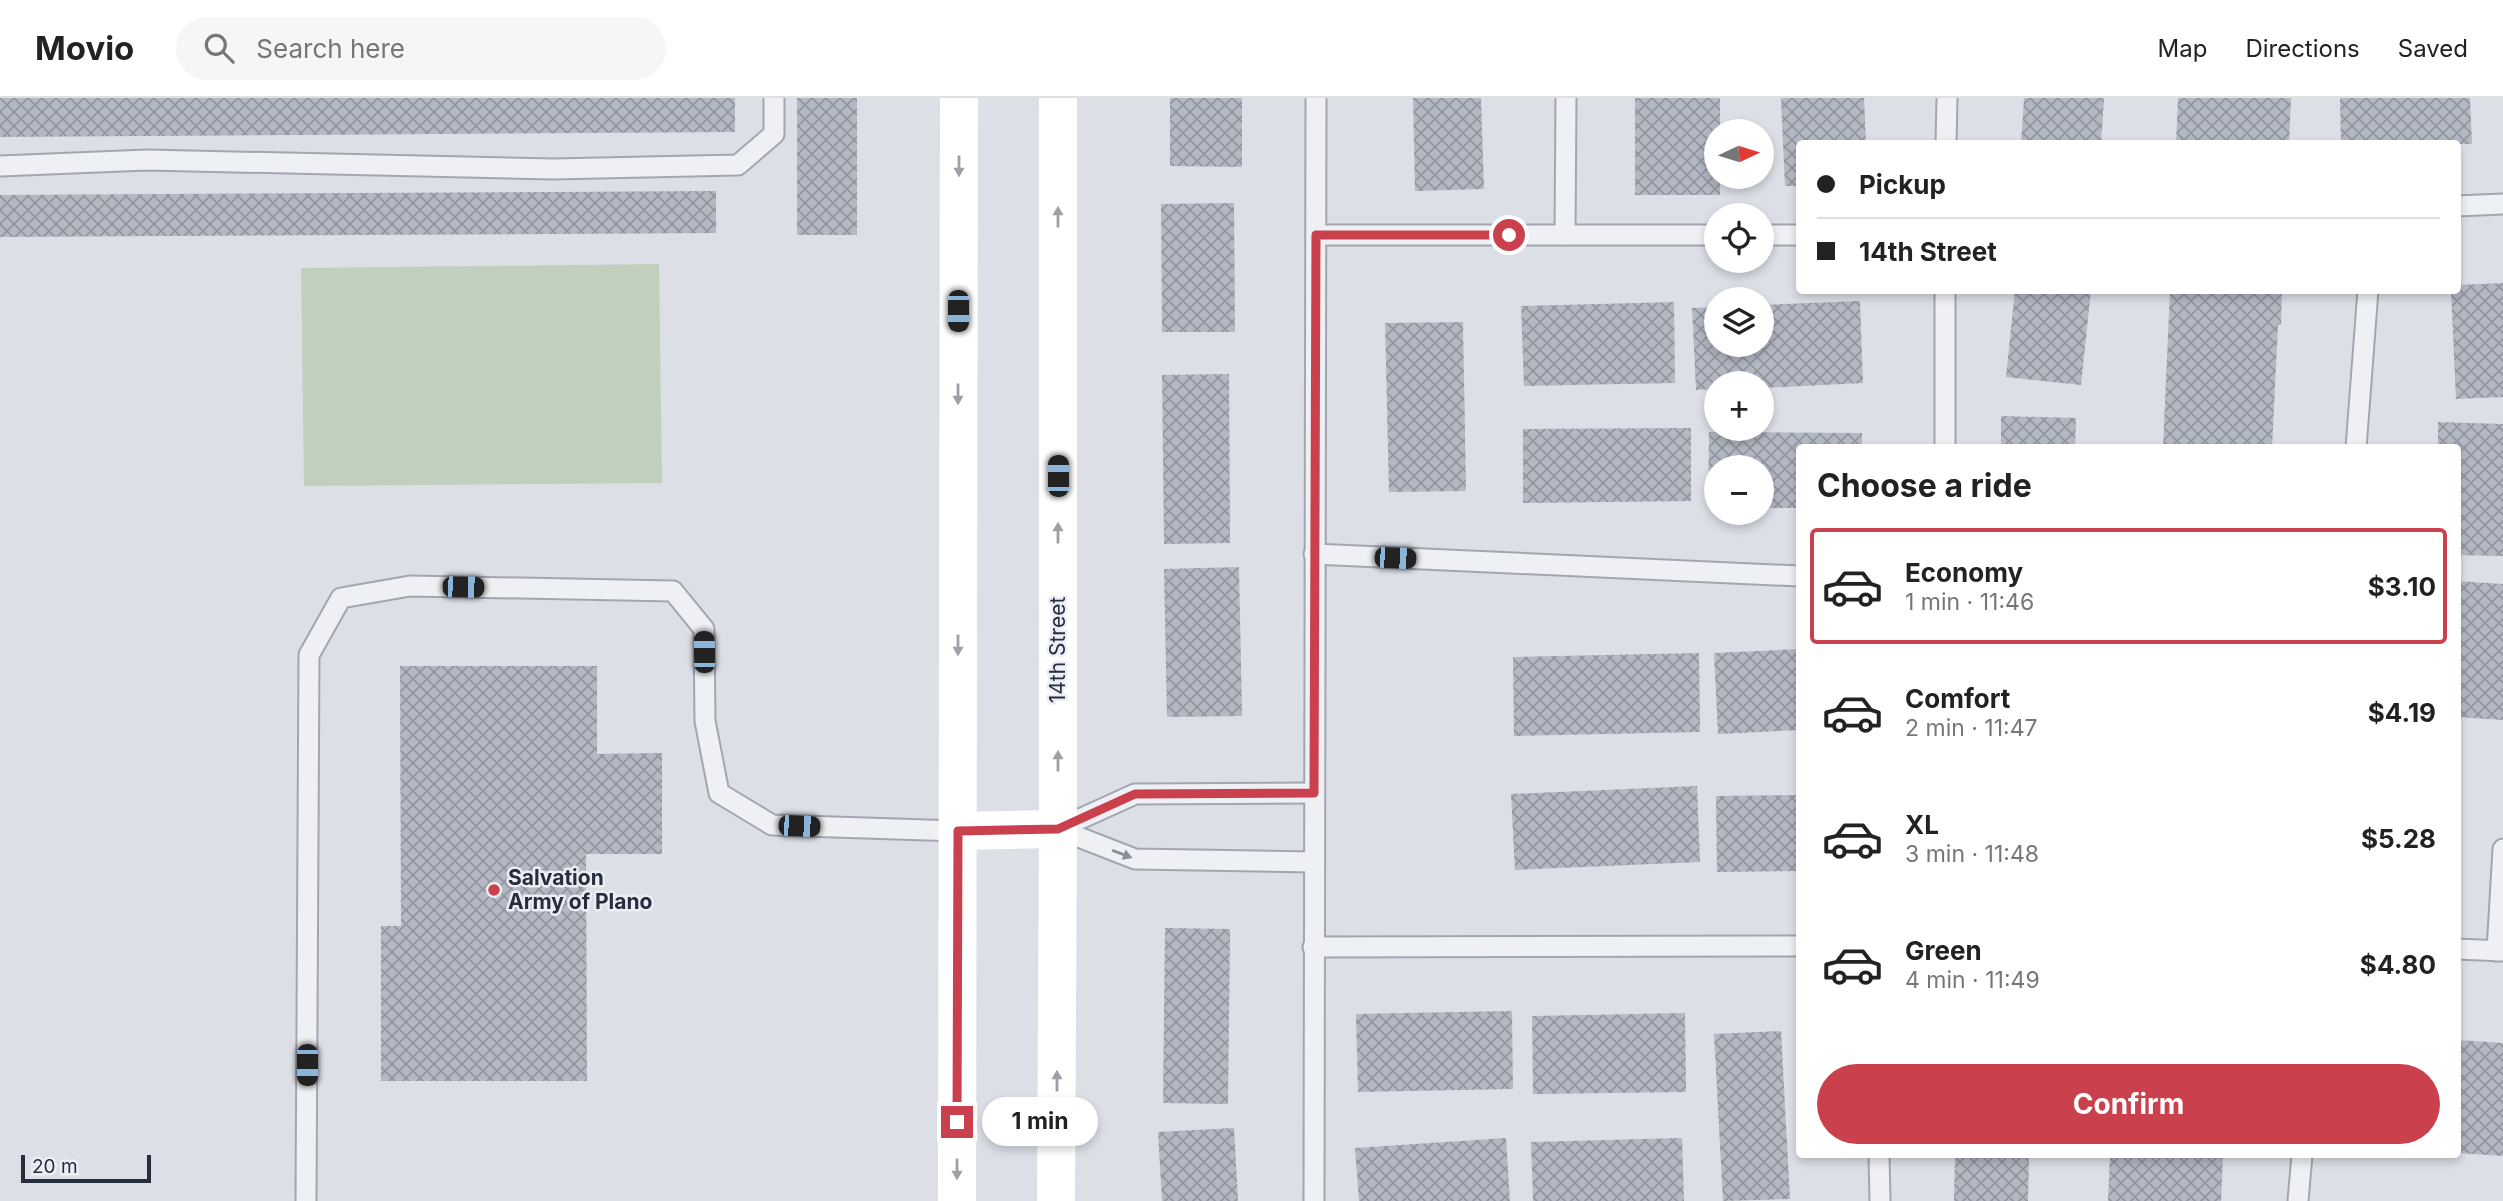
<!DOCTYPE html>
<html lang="en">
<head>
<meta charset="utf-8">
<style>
	:root { --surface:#fff; --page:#f6f6f6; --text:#222; --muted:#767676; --line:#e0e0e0; --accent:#cb404d }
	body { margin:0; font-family:Inter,sans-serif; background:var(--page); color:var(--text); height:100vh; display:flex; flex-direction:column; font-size:26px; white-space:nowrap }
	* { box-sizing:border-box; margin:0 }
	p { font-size:23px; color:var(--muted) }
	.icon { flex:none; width:38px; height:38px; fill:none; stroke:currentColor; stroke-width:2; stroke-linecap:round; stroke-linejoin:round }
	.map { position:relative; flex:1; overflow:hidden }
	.drawer { position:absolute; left:1796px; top:346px; width:665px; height:714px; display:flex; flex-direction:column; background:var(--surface); border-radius:7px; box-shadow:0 4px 10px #0003 }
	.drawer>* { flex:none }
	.hud { position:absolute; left:1796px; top:42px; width:665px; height:154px; border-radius:7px; box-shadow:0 4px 10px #0003; display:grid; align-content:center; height:154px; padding:0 21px; background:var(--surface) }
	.needle { width:46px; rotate:86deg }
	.controls { position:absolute; left:1704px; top:21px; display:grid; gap:14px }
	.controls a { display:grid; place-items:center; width:70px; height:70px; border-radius:50%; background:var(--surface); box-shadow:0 4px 10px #0003; font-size:35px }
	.scale { position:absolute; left:21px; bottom:18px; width:130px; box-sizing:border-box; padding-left:7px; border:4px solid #262d3c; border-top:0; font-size:19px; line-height:24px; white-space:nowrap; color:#262d3c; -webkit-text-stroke:5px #ebeef4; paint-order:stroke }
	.end { position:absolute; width:32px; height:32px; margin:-16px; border:9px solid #cb404d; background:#fff; box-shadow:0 0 0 4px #fff }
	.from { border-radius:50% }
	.bubble { position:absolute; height:49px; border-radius:24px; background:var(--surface); box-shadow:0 4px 10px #0003; font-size:23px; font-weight:700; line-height:49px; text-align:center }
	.car { position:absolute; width:21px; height:42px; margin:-21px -10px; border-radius:9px; box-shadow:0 0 5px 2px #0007; background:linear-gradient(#222 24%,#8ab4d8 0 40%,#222 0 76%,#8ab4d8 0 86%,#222 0) }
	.hud b { display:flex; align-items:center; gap:24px; height:66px; font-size:26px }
	.hud b+b { border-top:2px solid var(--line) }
	.hud i { width:18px; height:18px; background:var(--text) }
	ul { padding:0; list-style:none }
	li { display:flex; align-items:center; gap:21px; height:116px; margin:0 14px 10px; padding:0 7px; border:4px solid transparent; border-radius:7px }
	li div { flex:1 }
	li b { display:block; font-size:26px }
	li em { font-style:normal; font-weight:700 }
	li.on { border-color:var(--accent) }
	li>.icon { width:63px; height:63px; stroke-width:1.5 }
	h2 { padding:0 21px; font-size:32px; line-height:84px }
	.cta { display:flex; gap:14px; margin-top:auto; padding:14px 21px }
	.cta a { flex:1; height:80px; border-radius:42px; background:var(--accent); color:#fff; font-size:28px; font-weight:700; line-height:80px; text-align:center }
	header { display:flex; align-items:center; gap:42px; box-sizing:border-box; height:98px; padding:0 35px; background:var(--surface); border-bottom:2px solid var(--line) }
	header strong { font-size:33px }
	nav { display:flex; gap:38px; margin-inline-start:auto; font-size:24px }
	.search { width:490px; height:63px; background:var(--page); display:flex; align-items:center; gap:18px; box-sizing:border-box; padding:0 24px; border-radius:38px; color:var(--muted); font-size:26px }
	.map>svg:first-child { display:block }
</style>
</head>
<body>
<header>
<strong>Movio</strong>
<div class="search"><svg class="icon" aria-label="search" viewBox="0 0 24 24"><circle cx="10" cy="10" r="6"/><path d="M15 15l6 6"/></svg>Search here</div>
<nav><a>Map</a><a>Directions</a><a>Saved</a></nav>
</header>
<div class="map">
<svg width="2503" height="1103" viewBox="0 0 2503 1103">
	<defs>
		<pattern id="building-cross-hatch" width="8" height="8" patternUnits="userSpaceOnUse" patternTransform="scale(1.75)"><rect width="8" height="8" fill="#b3b8c3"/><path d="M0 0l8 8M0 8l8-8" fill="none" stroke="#9196a0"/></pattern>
	</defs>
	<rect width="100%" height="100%" fill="#dcdfe6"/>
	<path fill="#c1d0bd" d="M659,166L662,385L304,388L301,170Z"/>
	<g fill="url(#building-cross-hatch)">
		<path d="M0,0H735V34L0,39Z"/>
		<rect x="797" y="0" width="60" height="137"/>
		<path d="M1170,0H1242V69L1170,68Z"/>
		<path d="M1413,0H1481L1484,91L1415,93Z"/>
		<path d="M1635,0H1720V33H1717V79H1720V97H1635Z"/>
		<path d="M1781,0H1864L1866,46H1799V88H1785Z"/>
		<path d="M2024,0H2104L2101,46H2021Z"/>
		<path d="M2178,0H2291L2289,46H2176Z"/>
		<path d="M2340,0H2470L2472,46H2341Z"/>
		<path d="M716,93V135L0,139V97Z"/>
		<path d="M1234,105L1235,234H1162L1161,106Z"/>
		<path d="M2503,185V299L2456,301L2451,192H2457V187Z"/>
		<path d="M2015,192H2091L2081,287L2006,279Z"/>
		<path d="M2170,192H2282L2281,226L2278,227L2272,350H2163Z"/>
		<path d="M1860,203L1863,285L1762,290V285H1717V291L1696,292L1692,210L1717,209V247H1762V207Z"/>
		<path d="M1674,204L1675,285L1524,288L1521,208Z"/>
		<path d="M1463,224L1466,393L1389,394L1385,225Z"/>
		<path d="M1229,276L1230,445L1164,446L1162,277Z"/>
		<path d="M2001,318L2076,320L2075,350H2001Z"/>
		<path d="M2438,324L2503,326V458L2457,457V350H2438Z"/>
		<path d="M1691,330V403L1523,405V331Z"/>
		<path d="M1709,334L1862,335V350H1799V410H1762V369H1717V410L1708,409Z"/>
		<path d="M1239,469L1242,618L1167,619L1164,471Z"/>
		<path d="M2457,483L2503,486V622L2457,619Z"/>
		<path d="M1799,551V632L1718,636L1714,555Z"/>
		<path d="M1699,555L1700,634L1514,638L1513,559Z"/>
		<path d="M400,568H597V656L662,655V756H586L587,983H381V828H401Z"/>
		<path d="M1697,688L1700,764L1515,772L1511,696Z"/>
		<path d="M1799,697V773L1717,774L1716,698Z"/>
		<path d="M1165,830L1230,831L1228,1006L1163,1005Z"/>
		<path d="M1512,913L1513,991L1358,994L1356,916Z"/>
		<path d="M1685,915L1686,994L1533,996L1532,918Z"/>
		<path d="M1781,933L1790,1101L1723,1103L1714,936Z"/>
		<path d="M2457,942L2503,945V1058L2457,1055Z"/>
		<path d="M1234,1030L1238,1103H1162L1158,1034Z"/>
		<path d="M1506,1040L1510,1103H1359L1355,1050Z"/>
		<path d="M1682,1040L1684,1103H1533L1531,1044Z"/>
		<path d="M1955,1057H2029L2028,1103H1954Z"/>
		<path d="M2110,1057H2223L2221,1103H2108Z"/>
	</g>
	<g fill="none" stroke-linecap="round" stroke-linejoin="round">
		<defs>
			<g id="service">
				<path d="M1946,46L1947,0"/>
				<path d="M0,68L147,62L553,71L738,67L774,36V0"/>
				<path d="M2457,108L2503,106"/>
				<path d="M1316,137H1717"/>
				<path d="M1565,137L1566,0"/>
				<path d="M1762,137H1799"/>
				<path d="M1945,350V192"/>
				<path d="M2356,350L2368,192"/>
				<path d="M1314,456L1799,478"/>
				<path d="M1058,731L1135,696L1314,695"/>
				<path d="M1058,731L1135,761L1313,764"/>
				<path d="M1313,849L1799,848"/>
				<path d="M2457,851L2503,853"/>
				<path d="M2497,853L2503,751"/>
				<path d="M1879,1057L1880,1103"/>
				<path d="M306,1103L309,557L341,500L410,488L673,493L704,531L705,623L719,695L772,727L958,733"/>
				<path d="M1314,1103L1316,0"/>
				<path d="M2298,1103L2302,1057"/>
			</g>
		</defs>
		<use href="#service" stroke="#a2a6b0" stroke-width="23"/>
		<use href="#service" stroke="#eef0f4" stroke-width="19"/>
		<g stroke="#fff" stroke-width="38">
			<path d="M958,733L1058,731"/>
			<path d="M957,1103L959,0"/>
			<path d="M1056,1103L1058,731V0"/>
		</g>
	</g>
	<defs><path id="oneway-solid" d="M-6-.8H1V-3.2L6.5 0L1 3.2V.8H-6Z" transform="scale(1.75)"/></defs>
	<g fill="#9da0a7">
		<use href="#oneway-solid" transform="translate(959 68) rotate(90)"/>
		<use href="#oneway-solid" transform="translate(1058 119) rotate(-90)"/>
		<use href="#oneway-solid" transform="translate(958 296) rotate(90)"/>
		<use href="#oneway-solid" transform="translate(1058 435) rotate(-90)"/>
		<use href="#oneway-solid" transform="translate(958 547) rotate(90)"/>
		<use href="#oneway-solid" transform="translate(1058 663) rotate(-90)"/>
		<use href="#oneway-solid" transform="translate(1057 983) rotate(-90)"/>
		<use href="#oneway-solid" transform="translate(957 1071) rotate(90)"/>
	</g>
	<use fill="#8a8e98" href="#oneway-solid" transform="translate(1122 756) rotate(21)"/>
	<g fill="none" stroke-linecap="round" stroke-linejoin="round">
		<path stroke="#cb404d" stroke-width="9" d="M957,1024L958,733L1058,731L1135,696L1314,695L1316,137H1509"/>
	</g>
	<circle fill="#cb404d" stroke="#ebeef4" stroke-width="2.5" cx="494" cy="792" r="7"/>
	<g text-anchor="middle" stroke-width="5" stroke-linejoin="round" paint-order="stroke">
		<g font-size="21" fill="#262d3c" stroke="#ebeef4">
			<text transform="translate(1058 552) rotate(-90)" y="7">14th Street</text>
		</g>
		<g font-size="21" font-weight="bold" fill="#262d3c" stroke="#ebeef4" text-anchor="start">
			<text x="508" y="787">Salvation<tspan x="508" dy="24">Army of Plano</tspan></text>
		</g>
	</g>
</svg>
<div class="controls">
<a><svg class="needle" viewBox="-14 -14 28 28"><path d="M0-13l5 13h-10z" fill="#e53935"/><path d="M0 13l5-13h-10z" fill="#767676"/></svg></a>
<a><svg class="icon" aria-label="locate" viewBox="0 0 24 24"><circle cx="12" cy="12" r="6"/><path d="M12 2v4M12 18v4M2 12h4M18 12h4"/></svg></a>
<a><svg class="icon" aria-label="layers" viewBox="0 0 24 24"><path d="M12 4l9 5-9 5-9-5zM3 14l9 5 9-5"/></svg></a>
<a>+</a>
<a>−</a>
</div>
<div class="scale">20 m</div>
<i class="end from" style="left:1509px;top:137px"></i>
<i class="end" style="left:957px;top:1024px"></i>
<div class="bubble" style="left:982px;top:999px;width:116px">1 min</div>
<i class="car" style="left:958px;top:213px;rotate:180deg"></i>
<i class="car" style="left:1058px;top:378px;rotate:0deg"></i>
<i class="car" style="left:1395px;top:460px;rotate:92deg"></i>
<i class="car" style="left:463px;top:489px;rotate:91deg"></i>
<i class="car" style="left:704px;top:554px;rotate:359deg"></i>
<i class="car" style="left:799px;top:728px;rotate:92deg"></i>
<i class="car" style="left:307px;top:967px;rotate:180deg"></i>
<div class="hud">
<b><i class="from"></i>Pickup</b>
<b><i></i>14th Street</b>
</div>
<section class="drawer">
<h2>Choose a ride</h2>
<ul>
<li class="on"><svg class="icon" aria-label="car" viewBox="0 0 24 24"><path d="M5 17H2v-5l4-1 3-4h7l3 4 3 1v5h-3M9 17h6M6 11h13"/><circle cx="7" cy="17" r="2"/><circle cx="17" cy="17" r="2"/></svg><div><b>Economy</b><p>1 min · 11:46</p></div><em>$3.10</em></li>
<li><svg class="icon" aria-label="car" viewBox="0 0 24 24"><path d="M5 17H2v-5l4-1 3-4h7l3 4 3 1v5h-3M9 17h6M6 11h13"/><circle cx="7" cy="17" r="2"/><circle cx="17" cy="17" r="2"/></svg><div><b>Comfort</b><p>2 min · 11:47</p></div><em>$4.19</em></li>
<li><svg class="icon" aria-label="car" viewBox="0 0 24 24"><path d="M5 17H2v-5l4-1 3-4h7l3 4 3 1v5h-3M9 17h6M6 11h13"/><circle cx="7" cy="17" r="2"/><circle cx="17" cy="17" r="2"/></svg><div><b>XL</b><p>3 min · 11:48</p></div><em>$5.28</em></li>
<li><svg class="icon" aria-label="car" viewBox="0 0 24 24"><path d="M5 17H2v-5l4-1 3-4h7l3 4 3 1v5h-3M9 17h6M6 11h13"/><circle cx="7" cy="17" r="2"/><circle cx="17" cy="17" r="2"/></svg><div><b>Green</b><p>4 min · 11:49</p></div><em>$4.80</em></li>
</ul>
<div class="cta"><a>Confirm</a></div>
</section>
</div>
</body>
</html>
